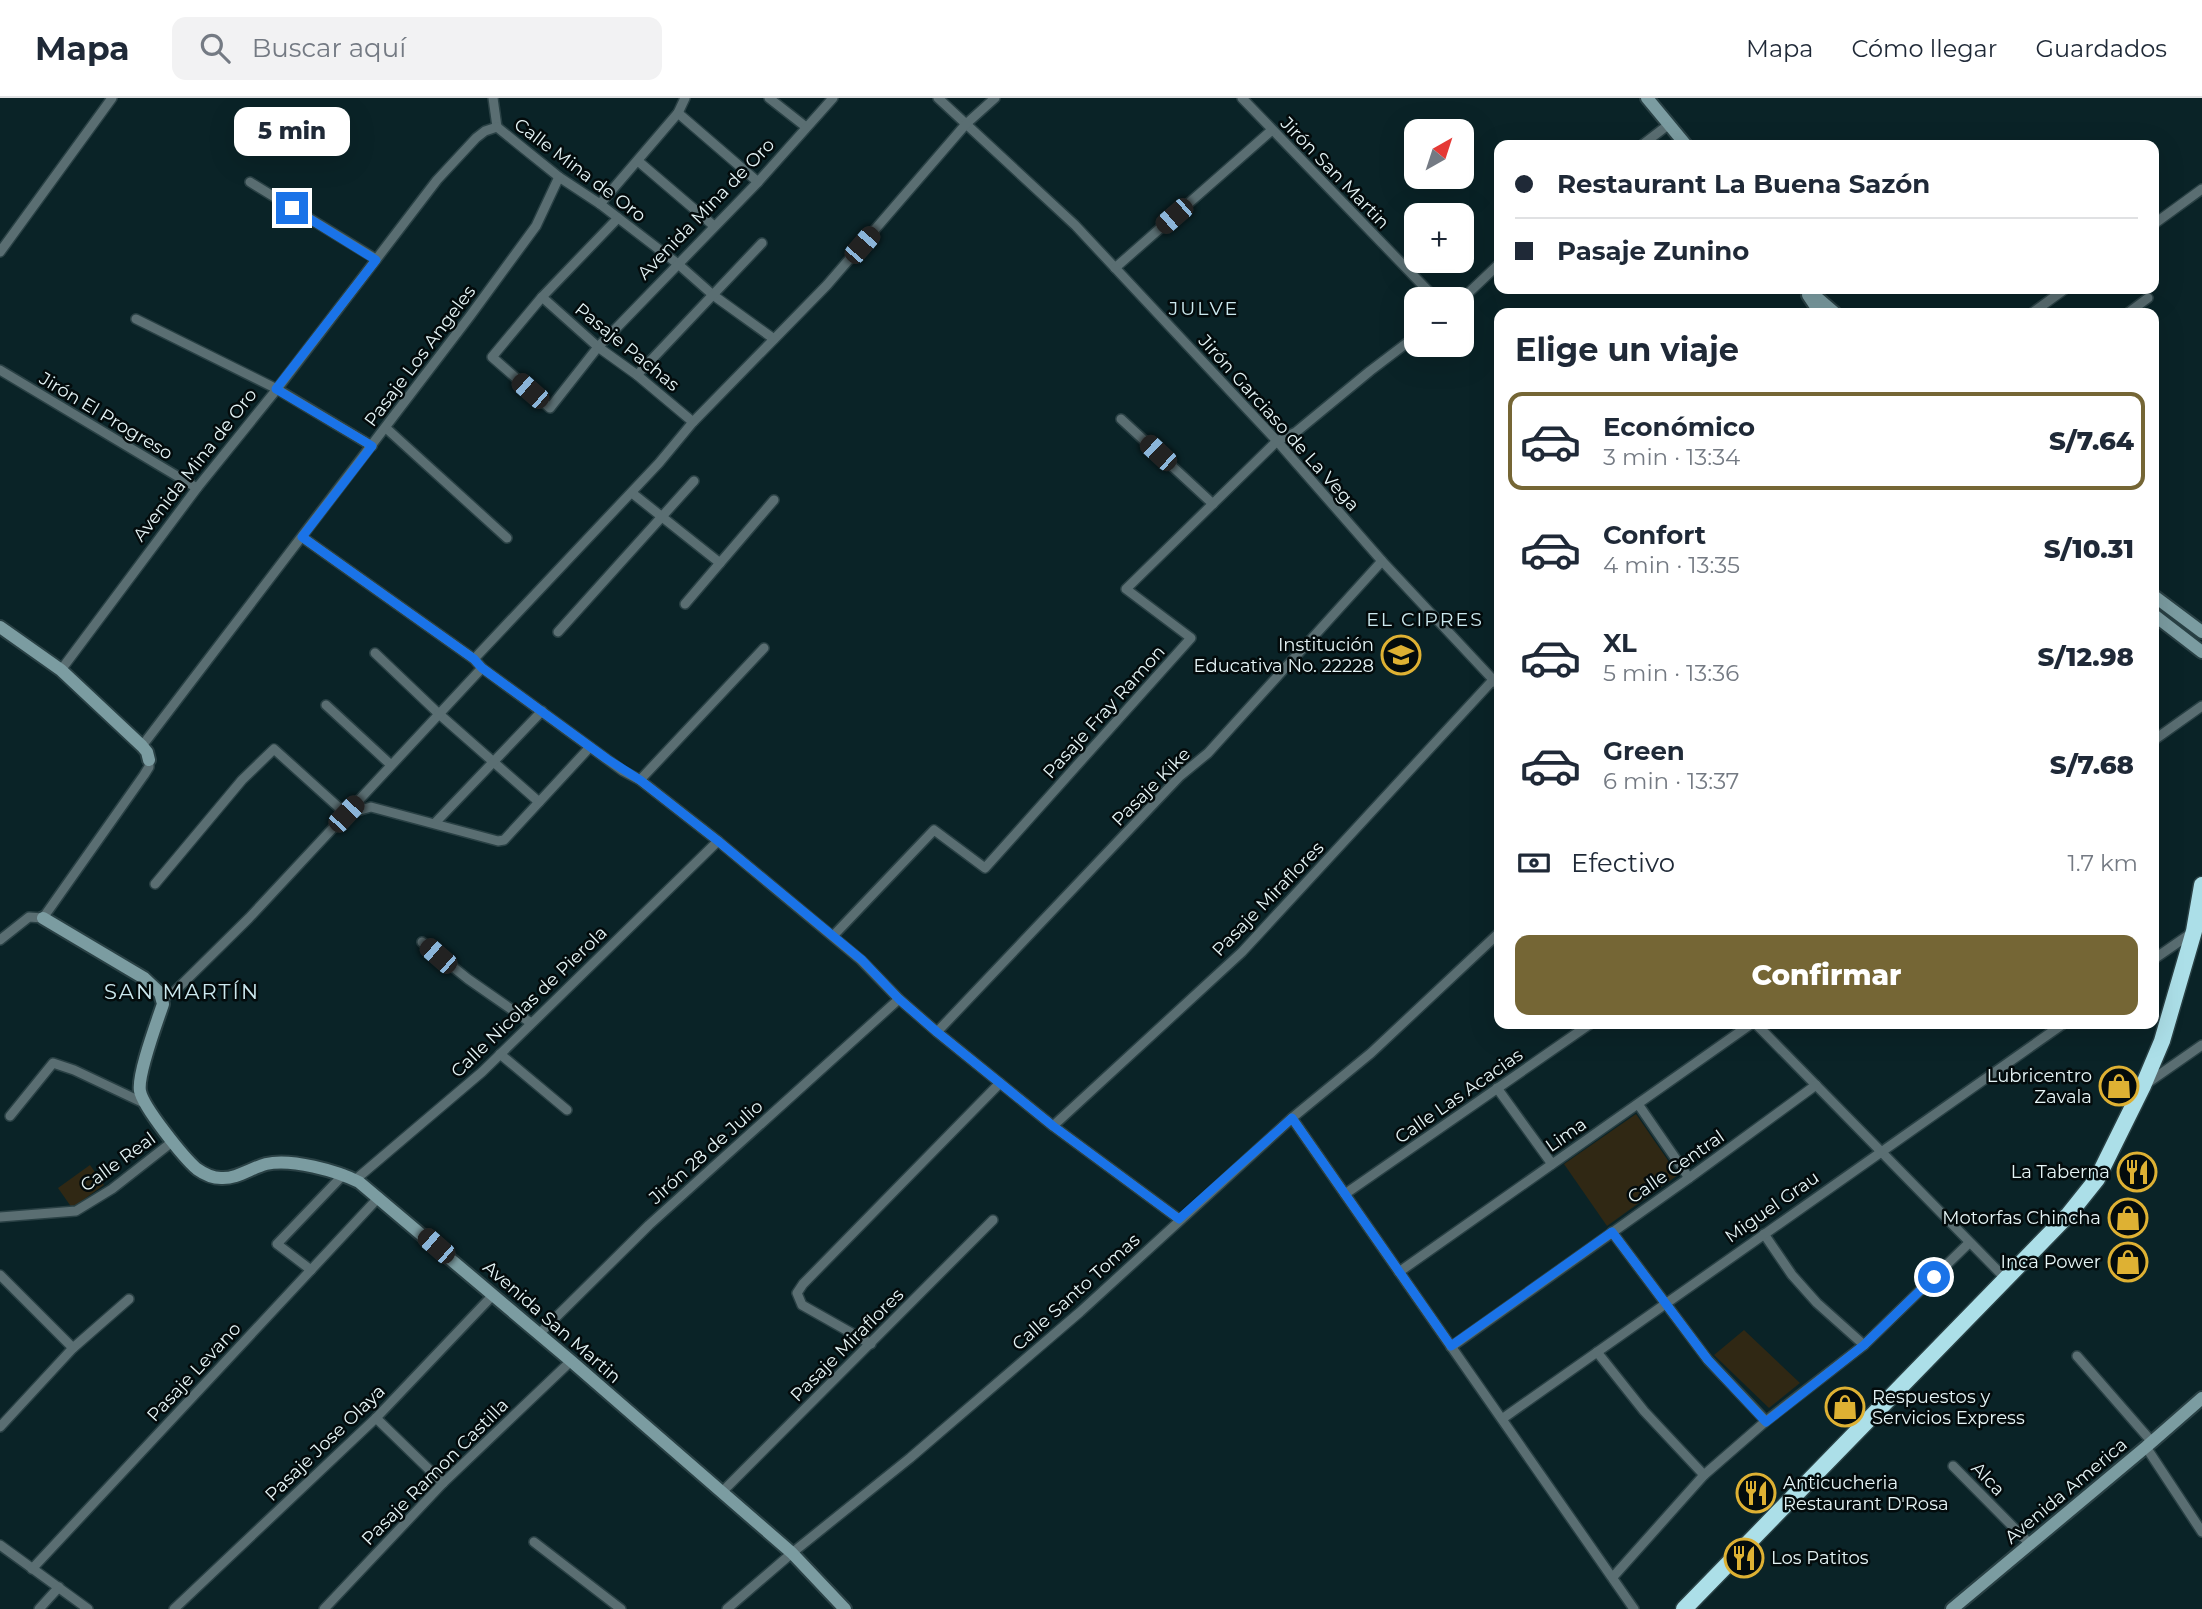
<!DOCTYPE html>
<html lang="es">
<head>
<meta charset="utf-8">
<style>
	:root { --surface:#fff; --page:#f2f2f3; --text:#1f2937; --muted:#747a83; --line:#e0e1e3; --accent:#756635 }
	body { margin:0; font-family:Montserrat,sans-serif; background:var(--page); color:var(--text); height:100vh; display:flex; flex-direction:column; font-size:26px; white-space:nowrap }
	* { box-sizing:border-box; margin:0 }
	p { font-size:23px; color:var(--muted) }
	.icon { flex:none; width:38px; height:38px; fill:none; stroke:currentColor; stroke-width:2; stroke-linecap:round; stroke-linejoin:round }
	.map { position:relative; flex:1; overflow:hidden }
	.drawer { position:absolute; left:1494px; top:210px; width:665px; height:721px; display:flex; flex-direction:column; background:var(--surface); border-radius:14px; box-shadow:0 7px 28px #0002 }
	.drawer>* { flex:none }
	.top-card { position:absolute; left:1494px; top:42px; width:665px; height:154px; border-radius:14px; box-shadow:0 7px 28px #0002; display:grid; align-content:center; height:154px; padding:0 21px; background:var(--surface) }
	.needle { width:46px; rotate:39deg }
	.tools { position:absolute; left:1404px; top:21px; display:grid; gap:14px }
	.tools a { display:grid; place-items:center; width:70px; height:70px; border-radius:14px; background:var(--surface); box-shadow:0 7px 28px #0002; font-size:35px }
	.end { position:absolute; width:32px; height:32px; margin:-16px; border:9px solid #1a73e8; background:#fff; box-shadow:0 0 0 4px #fff }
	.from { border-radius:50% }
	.bubble { position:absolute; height:49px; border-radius:14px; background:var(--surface); box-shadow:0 7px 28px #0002; font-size:23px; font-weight:800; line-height:49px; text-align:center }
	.car { position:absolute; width:21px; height:42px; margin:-21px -10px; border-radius:9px; box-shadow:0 0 5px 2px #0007; background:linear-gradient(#222 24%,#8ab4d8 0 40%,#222 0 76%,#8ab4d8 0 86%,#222 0) }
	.top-card b { display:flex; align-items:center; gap:24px; height:66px; font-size:26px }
	.top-card b+b { border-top:2px solid var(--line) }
	.top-card i { width:18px; height:18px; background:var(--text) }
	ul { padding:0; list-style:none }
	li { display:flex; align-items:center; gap:21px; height:98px; margin:0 14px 10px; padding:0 7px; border:4px solid transparent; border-radius:14px }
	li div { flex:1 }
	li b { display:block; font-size:26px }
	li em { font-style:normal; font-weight:800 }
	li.active { border-color:var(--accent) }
	li>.icon { width:63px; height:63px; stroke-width:1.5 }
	h2 { padding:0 21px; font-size:32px; line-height:84px }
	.pay { display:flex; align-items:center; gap:18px; height:77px; padding:0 21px; font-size:26px }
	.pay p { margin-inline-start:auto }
	.button { display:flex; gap:14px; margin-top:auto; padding:14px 21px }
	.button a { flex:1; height:80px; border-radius:14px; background:var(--accent); color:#fff; font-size:28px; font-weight:800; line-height:80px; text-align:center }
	header { display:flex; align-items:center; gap:42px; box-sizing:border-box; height:98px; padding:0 35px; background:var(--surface); border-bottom:2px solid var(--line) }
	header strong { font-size:33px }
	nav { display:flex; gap:38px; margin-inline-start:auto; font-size:24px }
	.search { width:490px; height:63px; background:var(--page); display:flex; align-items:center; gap:18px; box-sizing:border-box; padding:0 24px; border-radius:14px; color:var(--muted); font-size:26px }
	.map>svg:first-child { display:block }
</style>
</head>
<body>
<header>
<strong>Mapa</strong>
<div class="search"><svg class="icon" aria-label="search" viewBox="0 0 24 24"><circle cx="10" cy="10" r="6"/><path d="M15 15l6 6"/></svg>Buscar aquí</div>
<nav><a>Mapa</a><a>Cómo llegar</a><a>Guardados</a></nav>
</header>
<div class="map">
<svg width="2202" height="1511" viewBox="0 0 2202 1511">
	<rect width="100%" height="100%" fill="#0a2327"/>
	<g fill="#302814">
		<path d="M1636,1016L1678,1077L1607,1128L1564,1066Z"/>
		<path d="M90,1067L104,1087L72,1110L58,1090Z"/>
		<path d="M1744,1232L1800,1285L1769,1310L1714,1257Z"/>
	</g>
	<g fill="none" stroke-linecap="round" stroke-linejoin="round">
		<defs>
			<g id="street">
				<path d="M493,0L497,29"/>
				<path d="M769,0L806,29"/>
				<path d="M938,0L1075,127L1277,343L1382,463L1500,589"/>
				<path d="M1242,0L1436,201"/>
				<path d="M678,15L758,84"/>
				<path d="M497,29L559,79L600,106L678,166L713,197L774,241"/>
				<path d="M1642,47L1668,27"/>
				<path d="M638,63L714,128"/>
				<path d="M250,84L376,161"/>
				<path d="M600,106L678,15L685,0"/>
				<path d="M618,120L542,199L492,259L550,310L598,249L758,84L833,0"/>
				<path d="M2154,126L2202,91"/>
				<path d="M0,154L112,0"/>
				<path d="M1115,170L1272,32"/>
				<path d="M542,199L598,249L637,277L693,324"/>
				<path d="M1461,202L1500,165"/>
				<path d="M2032,215L2065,191"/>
				<path d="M2128,215L2148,200"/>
				<path d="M136,221L277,291L372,348"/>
				<path d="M0,272L197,390"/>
				<path d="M637,277L762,145"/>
				<path d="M1121,321L1213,406"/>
				<path d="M386,330L507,440"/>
				<path d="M632,395L720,465L774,402"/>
				<path d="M302,439L474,561L482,570L623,673L640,682L718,743L861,862L899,901L937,934L1053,1028L1179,1121"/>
				<path d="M685,506L720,465"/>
				<path d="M558,534L694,383"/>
				<path d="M375,555L439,616L539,704"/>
				<path d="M474,561L659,365L693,324L827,187L966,26L995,0"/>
				<path d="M61,572L197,390L277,291L437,82L476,40L485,33L497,29"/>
				<path d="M326,607L391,667"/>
				<path d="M2154,642L2202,608"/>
				<path d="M142,648L470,218L536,128L559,79"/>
				<path d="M640,682L764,550"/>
				<path d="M435,725L542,613"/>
				<path d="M155,786L242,682L274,651L346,716L482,570"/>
				<path d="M833,838L934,732L985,770L1191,540L1126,491L1277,343L1296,334L1370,273L1416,238"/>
				<path d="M0,842L29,819L43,820L144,677L149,669V662"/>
				<path d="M422,844L468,881L531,925"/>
				<path d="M2154,861L2193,834"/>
				<path d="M162,901L175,893L249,820L346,716L371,709L498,743L504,742L590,649"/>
				<path d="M1756,926L2006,1181"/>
				<path d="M937,934L1180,678L1208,655L1382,463"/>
				<path d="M500,956L567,1012"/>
				<path d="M2146,986L2202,947"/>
				<path d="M1497,990L1552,1066"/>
				<path d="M1638,1006L1689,1080"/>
				<path d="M10,1018L53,965L74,972L146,1006"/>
				<path d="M1292,1020L1634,1511"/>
				<path d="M1053,1028L1242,854L1493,582"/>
				<path d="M355,1082L482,974L718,743"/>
				<path d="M1345,1096L1590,926"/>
				<path d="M0,1119L76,1113L112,1091L172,1044"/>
				<path d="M1612,1134L1708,1262L1766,1323"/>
				<path d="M1764,1136L1792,1177L1817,1205L1864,1247"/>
				<path d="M311,1172L277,1146L344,1076"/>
				<path d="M1399,1174L1751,926"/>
				<path d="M0,1177L73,1250"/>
				<path d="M539,1236L649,1127L899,901"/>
				<path d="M871,1246L802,1207L797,1195L803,1186L1000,985"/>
				<path d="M1451,1249L1689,1080L1816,987"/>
				<path d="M1597,1254L1644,1313L1704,1377"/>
				<path d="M2077,1258L2152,1344"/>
				<path d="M376,1320L443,1385"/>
				<path d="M1502,1321L2063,926"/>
				<path d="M0,1329L73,1250L129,1201"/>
				<path d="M2146,1349L2202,1434"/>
				<path d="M1953,1368L2030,1446"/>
				<path d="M722,1394L993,1122"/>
				<path d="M534,1444L621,1511"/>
				<path d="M0,1447L88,1511"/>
				<path d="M32,1471L379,1099"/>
				<path d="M1613,1479L1704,1377L1766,1323L1864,1247L1969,1145"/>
				<path d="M39,1511L59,1489"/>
				<path d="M174,1511L376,1320L493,1197"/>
				<path d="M324,1511L443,1385L571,1263"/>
				<path d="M727,1511L792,1455L910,1360L1080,1214L1292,1020L1371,955L1500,834"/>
			</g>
			<g id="secondary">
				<path d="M1647,0L1686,47"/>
				<path d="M1807,191L1835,215"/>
				<path d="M1808,197L1820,215"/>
				<path d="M2154,498L2202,534"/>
				<path d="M2154,517L2202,554"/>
				<path d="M0,529L61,572L142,648L147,654L149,662"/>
				<path d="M43,820L144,880L160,895L163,906C157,924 137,977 140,993C143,1009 184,1060 197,1071C204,1076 211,1080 221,1080C237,1081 251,1070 266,1066C291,1060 337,1073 359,1084L571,1263L792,1455L845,1511"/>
				<path d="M1952,1511L2146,1349L2202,1300"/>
			</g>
			<path id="highway" d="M1684,1511L2069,1116L2097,1081L2143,988L2162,943L2194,833L2202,787"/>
		</defs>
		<use href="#street" stroke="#294044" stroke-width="12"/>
		<use href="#secondary" stroke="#294044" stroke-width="16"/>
		<use href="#highway" stroke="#294044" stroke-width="19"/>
		<use href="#street" stroke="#5a6e72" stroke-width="9"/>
		<use href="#secondary" stroke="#7b9ca1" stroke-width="12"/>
		<use href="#highway" stroke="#acdfe8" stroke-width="16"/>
	</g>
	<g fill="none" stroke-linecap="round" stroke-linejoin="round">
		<path stroke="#1a73e8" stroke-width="9" d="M292,110L376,162L276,291L372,348L302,439L474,561L482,570L607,661L640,682L718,743L862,862L899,901L937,934L1053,1028L1179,1121L1292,1020L1451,1248L1612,1134L1708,1262L1766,1324L1864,1247L1934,1179"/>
	</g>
	<defs>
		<symbol id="school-ring" viewBox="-11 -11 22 22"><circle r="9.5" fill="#030b0c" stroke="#deb133" stroke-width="1.5"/><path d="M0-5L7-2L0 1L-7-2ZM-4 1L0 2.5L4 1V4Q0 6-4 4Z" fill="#deb133"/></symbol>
		<symbol id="shop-ring" viewBox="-11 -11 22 22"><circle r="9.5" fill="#030b0c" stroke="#deb133" stroke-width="1.5"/><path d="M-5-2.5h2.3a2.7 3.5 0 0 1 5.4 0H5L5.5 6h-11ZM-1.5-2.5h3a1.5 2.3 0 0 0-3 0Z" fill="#deb133"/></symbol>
		<symbol id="restaurant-ring" viewBox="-11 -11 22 22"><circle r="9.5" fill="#030b0c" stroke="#deb133" stroke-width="1.5"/><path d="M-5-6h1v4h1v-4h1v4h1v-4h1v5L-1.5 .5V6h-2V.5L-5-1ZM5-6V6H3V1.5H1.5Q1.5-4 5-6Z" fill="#deb133"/></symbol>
	</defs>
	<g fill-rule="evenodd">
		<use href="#school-ring" x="1379" y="535" width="44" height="44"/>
		<use href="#shop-ring" x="2097" y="966" width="44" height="44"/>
		<use href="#restaurant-ring" x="2115" y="1052" width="44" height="44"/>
		<use href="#shop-ring" x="2106" y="1098" width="44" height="44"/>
		<use href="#shop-ring" x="2106" y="1142" width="44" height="44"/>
		<use href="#shop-ring" x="1823" y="1287" width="44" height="44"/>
		<use href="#restaurant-ring" x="1734" y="1373" width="44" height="44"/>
		<use href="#restaurant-ring" x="1722" y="1438" width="44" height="44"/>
	</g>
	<g text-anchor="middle" stroke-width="5" stroke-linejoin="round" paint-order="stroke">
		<g font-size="18" fill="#e5f4f6" stroke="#030b0c">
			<text transform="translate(580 72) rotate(37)" y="6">Calle Mina de Oro</text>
			<text transform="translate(1335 75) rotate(46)" y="6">Jirón San Martin</text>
			<text transform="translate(706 111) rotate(-46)" y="6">Avenida Mina de Oro</text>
			<text transform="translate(627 249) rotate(39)" y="6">Pasaje Pachas</text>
			<text transform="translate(420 258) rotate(-53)" y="6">Pasaje Los Angeles</text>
			<text transform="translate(106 318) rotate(31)" y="6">Jirón El Progreso</text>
			<text transform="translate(1279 325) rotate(48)" y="6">Jirón Garciaso de La Vega</text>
			<text transform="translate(195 367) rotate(-52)" y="6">Avenida Mina de Oro</text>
			<text transform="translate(1104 614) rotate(-48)" y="6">Pasaje Fray Ramon</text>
			<text transform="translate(1151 689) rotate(-45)" y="6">Pasaje Kike</text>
			<text transform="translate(1268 801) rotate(-46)" y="6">Pasaje Miraflores</text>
			<text transform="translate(529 904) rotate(-44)" y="6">Calle Nicolas de Pierola</text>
			<text transform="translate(1459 998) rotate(-35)" y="6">Calle Las Acacias</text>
			<text transform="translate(1566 1037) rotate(-35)" y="6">Lima</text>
			<text transform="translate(706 1054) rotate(-42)" y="6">Jirón 28 de Julio</text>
			<text transform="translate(118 1064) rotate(-36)" y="6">Calle Real</text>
			<text transform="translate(1676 1069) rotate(-35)" y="6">Calle Central</text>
			<text transform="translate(1772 1109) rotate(-35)" y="6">Miguel Grau</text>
			<text transform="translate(1076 1194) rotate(-42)" y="6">Calle Santo Tomas</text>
			<text transform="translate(552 1224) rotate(41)" y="6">Avenida San Martin</text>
			<text transform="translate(847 1247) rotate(-45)" y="6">Pasaje Miraflores</text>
			<text transform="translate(194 1274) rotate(-47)" y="6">Pasaje Levano</text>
			<text transform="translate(325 1345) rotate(-44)" y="6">Pasaje Jose Olaya</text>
			<text transform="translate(435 1374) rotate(-45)" y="6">Pasaje Ramon Castilla</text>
			<text transform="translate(1988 1381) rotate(46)" y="6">Alca</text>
			<text transform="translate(2066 1393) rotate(-40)" y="6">Avenida America</text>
		</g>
		<g font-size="18" fill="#e5f4f6" stroke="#030b0c" text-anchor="end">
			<text x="1374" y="553">Institución<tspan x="1374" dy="21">Educativa No. 22228</tspan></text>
			<text x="2092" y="984">Lubricentro<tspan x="2092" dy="21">Zavala</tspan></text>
			<text x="2110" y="1080">La Taberna</text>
			<text x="2101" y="1126">Motorfas Chincha</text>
			<text x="2101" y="1170">Inca Power</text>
			<text x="1872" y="1305" text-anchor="start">Respuestos y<tspan x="1872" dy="21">Servicios Express</tspan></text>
			<text x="1783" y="1391" text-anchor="start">Anticucheria<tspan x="1783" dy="21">Restaurant D'Rosa</tspan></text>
			<text x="1771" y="1466" text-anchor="start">Los Patitos</text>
		</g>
		<g font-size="19" letter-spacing="2" fill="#cce9ef" stroke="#030b0c">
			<text x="1204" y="217">JULVE</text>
			<text x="1425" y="528">EL CIPRES</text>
		</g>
		<g font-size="21" letter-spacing="2" fill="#cce9ef" stroke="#030b0c">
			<text x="182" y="901">SAN MARTÍN</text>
		</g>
	</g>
</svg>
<div class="tools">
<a><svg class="needle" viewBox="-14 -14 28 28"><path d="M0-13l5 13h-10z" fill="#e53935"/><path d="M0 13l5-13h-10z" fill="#747a83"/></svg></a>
<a>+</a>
<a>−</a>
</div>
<i class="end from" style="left:1934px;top:1179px"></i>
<i class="end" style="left:292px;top:110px"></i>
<div class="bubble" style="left:234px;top:9px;width:116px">5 min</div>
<i class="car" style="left:1174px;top:118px;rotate:229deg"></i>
<i class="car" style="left:862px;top:147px;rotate:41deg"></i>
<i class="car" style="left:530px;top:293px;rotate:311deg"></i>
<i class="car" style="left:1158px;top:355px;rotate:313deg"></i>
<i class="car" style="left:346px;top:716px;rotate:43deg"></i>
<i class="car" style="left:438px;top:858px;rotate:311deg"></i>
<i class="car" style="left:436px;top:1148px;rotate:311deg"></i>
<div class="top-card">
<b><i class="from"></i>Restaurant La Buena Sazón</b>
<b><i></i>Pasaje Zunino</b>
</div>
<section class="drawer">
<h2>Elige un viaje</h2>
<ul>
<li class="active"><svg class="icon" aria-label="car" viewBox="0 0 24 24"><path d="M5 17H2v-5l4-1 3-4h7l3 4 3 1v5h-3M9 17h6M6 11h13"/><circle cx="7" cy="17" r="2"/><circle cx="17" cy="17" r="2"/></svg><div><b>Económico</b><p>3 min · 13:34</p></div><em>S/7.64</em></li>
<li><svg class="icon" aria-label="car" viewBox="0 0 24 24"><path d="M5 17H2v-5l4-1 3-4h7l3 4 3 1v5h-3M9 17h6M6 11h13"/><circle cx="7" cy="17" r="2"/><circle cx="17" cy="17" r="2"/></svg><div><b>Confort</b><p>4 min · 13:35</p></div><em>S/10.31</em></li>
<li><svg class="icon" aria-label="car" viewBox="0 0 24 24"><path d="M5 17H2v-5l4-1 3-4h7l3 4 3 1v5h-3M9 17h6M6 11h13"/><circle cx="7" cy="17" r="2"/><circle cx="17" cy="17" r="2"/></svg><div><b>XL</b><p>5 min · 13:36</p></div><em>S/12.98</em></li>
<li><svg class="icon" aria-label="car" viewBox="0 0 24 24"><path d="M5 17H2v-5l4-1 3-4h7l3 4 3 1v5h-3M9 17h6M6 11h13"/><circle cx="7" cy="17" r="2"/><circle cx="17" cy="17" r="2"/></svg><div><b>Green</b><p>6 min · 13:37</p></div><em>S/7.68</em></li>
</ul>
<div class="pay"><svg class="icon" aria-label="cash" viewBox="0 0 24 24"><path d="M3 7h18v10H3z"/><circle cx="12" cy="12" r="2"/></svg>Efectivo<p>1.7 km</p></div>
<div class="button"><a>Confirmar</a></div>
</section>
</div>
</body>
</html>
